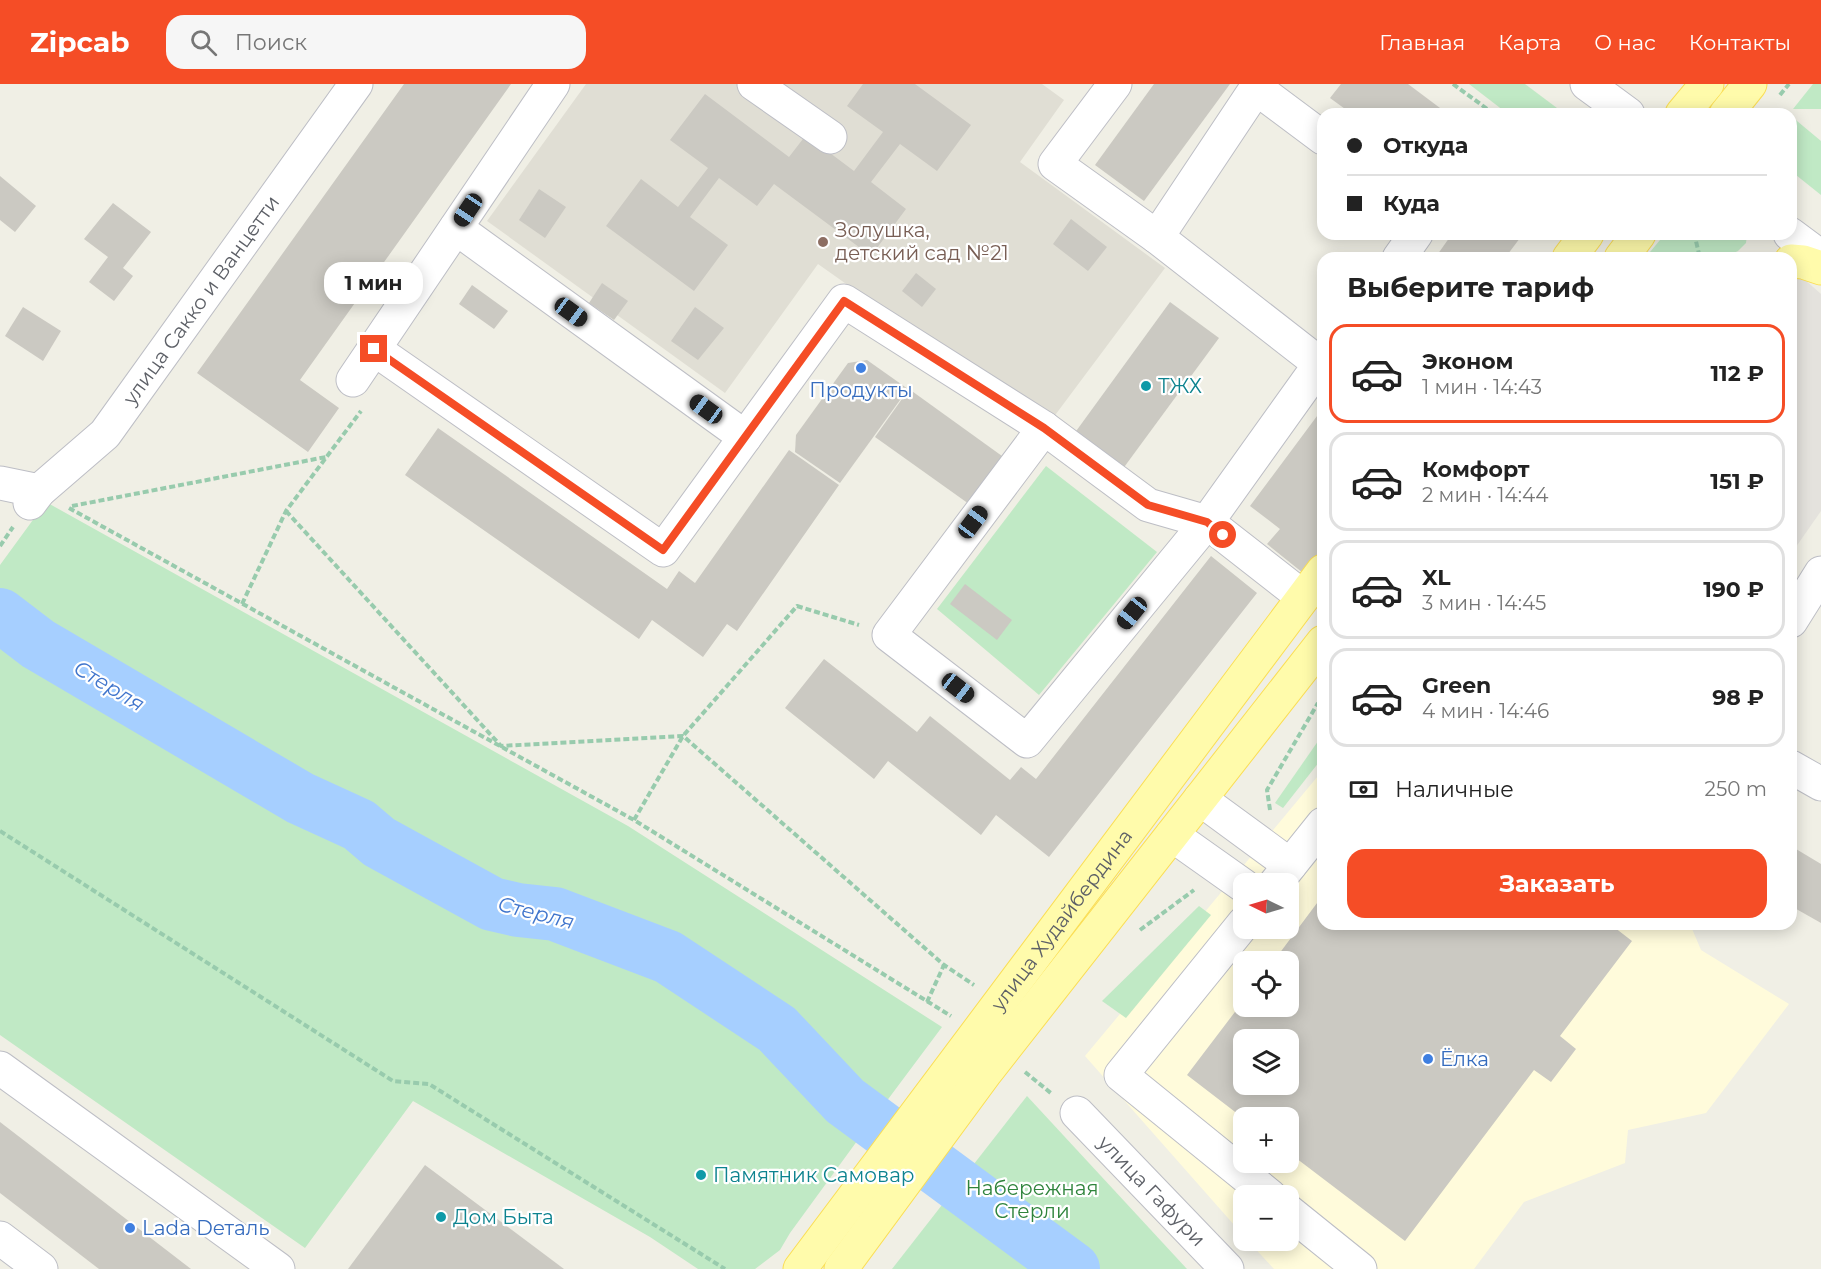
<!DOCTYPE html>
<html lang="ru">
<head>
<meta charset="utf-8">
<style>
	:root { --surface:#fff; --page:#f6f6f6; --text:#222; --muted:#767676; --line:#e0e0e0; --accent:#f54d26 }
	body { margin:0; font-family:Montserrat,sans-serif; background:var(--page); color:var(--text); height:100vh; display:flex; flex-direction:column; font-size:22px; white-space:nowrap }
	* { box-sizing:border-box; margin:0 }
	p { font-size:20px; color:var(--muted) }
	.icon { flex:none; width:33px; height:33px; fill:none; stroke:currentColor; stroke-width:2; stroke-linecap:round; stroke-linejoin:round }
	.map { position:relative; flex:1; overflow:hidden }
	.drawer { position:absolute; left:1317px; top:168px; width:480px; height:678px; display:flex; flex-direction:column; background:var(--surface); border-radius:18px; box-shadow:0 3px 15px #0003 }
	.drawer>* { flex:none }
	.guide { position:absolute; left:1317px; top:24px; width:480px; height:132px; border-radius:18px; box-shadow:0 3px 15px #0003; display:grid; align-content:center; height:132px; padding:0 30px; background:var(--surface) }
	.needle { width:39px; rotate:275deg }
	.buttons { position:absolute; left:1233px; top:789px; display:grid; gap:12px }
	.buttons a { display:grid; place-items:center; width:66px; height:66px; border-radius:12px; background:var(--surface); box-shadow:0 3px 15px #0003; font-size:30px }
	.end { position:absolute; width:27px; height:27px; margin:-14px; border:8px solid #f54d26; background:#fff; box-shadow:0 0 0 3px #fff }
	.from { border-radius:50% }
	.bubble { position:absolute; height:42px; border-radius:18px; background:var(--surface); box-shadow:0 3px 15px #0003; font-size:20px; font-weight:700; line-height:42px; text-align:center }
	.car { position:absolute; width:18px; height:36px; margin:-18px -9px; border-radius:8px; box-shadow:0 0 4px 2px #0007; background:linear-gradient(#222 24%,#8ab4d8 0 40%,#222 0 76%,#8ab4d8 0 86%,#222 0) }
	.guide b { display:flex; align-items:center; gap:21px; height:57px; font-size:22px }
	.guide b+b { border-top:2px solid var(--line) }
	.guide i { width:15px; height:15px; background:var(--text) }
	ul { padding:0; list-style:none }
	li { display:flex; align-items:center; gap:18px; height:99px; margin:0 12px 9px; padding:0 18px; border:3px solid var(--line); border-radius:18px }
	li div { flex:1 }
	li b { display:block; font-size:22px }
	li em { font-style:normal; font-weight:700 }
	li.active { border-color:var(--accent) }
	li>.icon { width:54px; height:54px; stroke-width:1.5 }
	h2 { padding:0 30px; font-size:27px; line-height:72px }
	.pay { display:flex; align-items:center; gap:15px; height:66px; padding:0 30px; font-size:22px }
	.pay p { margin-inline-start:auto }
	.button { display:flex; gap:12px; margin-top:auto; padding:12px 30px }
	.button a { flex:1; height:69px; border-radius:18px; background:var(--accent); color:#fff; font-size:24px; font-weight:700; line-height:69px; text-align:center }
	header { display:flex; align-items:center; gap:36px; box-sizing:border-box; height:84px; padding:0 30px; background:var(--accent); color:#fff }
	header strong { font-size:28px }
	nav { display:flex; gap:33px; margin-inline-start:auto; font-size:21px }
	.search { width:420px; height:54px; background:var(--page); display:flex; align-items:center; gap:15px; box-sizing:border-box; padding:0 21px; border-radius:18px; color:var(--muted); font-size:22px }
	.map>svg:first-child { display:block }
</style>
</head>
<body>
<header>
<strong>Zipcab</strong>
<div class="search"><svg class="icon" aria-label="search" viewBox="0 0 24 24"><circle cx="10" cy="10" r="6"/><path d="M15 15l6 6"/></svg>Поиск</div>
<nav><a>Главная</a><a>Карта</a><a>О нас</a><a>Контакты</a></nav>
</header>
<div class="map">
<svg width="1821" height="1185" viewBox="0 0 1821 1185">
	<rect width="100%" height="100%" fill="#f0efe5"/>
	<path fill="#fffbdb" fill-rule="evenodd" d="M1323,686V840H1690L1701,866L1789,920L1706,1029L1628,1046L1625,1079L1524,1118L1474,1185H1274L1248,1157L1288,1156V1112H1244L1243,1151L1085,972ZM1244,800H1288V844H1244ZM1244,878H1288V922H1244ZM1244,956H1288V1000H1244ZM1244,1034H1288V1078H1244Z"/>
	<path fill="#e4e2dd" d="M1796,188L1821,210V427L1791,470V195Z"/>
	<path fill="#e0ded4" d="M586,0H1042L1064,16L1020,78L1165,184L1047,342L818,180L725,309L487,137Z"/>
	<g fill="#c0e9c5">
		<path d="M1469,0H1525L1565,30H1508Z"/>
		<path d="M1813,0H1821V25H1793Z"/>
		<path d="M1791,32L1821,57V111L1791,87Z"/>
		<path d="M1665,150H1747L1746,159L1738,167L1723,174H1645Z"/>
		<path d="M1046,382L1157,468L1039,611L937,525Z"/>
		<path d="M46,418L628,742L942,943L883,1022L785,939L675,862L561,816L498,809L389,745L371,730L309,701L55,548L0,512V481Z"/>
		<path d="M0,547L33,572L264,712L485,833L554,839L666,879L771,952L839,1020L868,1042L790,1149L780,1166L755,1185H698L650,1153L413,1017L305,1164L0,951Z"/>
		<path d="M1323,650V673L1283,724L1275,719Z"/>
		<path d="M1199,822L1211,831L1126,934L1102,917Z"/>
		<path d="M1027,1012L1187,1185H892Z"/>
	</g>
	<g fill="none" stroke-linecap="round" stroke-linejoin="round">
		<path stroke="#a6cfff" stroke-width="54" d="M0,531L38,560L300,714L359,741L379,758L492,820L518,826L555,830L668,873L777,945L845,1017L1073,1185"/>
	</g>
	<g fill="#cbc9c2" fill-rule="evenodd">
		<path d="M404,0H511L300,296L339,324L308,368L197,289Z"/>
		<path d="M863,0H915L971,41L937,87L900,60L871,98L906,125L871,172L774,100L757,122L719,94L690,133L728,161L694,207L606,142L641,95L678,123L708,84L670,56L705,10L789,73L806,51L854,87L883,48L847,22Z"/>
		<path d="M1154,0H1230L1144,117L1095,81Z"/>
		<path d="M1341,0H1408L1448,30H1352L1330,14Z"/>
		<path d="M0,92L36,122L15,148L0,136Z"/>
		<path d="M539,105L566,123L545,154L519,136Z"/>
		<path d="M113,119L151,148L123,184L133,192L114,217L89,198L108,173L84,155Z"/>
		<path d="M1071,135L1107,163L1088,187L1053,160Z"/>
		<path d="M1452,150H1523L1505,174H1435Z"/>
		<path d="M916,189L936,205L922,223L902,207Z"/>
		<path d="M602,199L628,217L614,236L589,219Z"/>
		<path d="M472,201L508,227L494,245L459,220Z"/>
		<path d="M1170,218L1219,254L1122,386L1074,350Z"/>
		<path d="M23,223L61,247L43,277L5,252Z"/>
		<path d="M695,223L724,244L698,276L671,257Z"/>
		<path d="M867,276L908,305L840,399L795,368L796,351L848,279Z"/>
		<path d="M909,305L1002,372L969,420L875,353Z"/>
		<path d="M1323,324V474L1308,493L1267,460L1280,445L1250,422Z"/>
		<path d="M438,344L667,505L679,487L695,499L789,366L839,401L737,547L727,540L703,573L652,536L639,555L405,391Z"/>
		<path d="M1211,472L1257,509L1049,773L996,731L981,751L888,677L874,695L785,624L824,575L917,648L930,632L1010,696L1021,683L1036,695Z"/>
		<path d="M965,500L1012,536L997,556L950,520Z"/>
		<path d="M1791,762L1821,780V839L1791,822Z"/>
		<path d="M1323,811V840H1610L1632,857L1560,952L1576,965L1551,998L1534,986L1405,1157L1288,1068V1034H1243L1187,991L1244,916V922H1288V878H1273ZM1244,956H1288V1000H1244Z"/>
		<path d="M0,1038L191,1185H99L0,1109Z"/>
		<path d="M425,1081L564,1185H348Z"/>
	</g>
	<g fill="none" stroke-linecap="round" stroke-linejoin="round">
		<defs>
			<g id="minor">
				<path d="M754,0L830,53"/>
				<path d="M1115,0L1055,80L1157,153L1320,280L1323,276"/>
				<path d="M1587,0L1628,30"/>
				<path d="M1256,4L1323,54"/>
				<path d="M456,144L745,353"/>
				<path d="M1790,150L1821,173"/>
				<path d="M1157,153L1259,0"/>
				<path d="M1399,174L1416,150"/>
				<path d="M374,265L663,466L844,217L1044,344L1148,421L1207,438L1303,513"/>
				<path d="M353,296L553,0"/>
				<path d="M1044,344L889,551L1027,657L1207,438L1320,280"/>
				<path d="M0,399L39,407"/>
				<path id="s1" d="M30,419L39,407L105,350L356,0"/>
				<path d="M1791,537L1821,489"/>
				<path d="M1791,683L1821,700"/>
				<path d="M1200,715L1290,781"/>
				<path d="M1172,751L1244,802"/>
				<path d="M1275,800L1323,740"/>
				<path d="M1244,839L1121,991L1270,1112"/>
				<path d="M0,984L278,1185"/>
				<path id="s2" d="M1077,1029L1227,1185"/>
				<path d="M1288,1127L1360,1185"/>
				<path d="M0,1154L41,1185"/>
			</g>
			<g id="major">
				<path d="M1682,30L1707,0"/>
				<path d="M1726,30L1750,0"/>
				<path d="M1569,174L1587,150"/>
				<path d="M1621,174L1639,150"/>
				<path d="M1791,177L1803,178L1821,184"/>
				<path id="s3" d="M800,1185L1323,487"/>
				<path d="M841,1185L986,988L1323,558"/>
			</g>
		</defs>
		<use href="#minor" stroke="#bdbec5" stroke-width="35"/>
		<use href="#major" stroke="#fbde54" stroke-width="35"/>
		<g stroke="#98cbad" stroke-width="4" stroke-dasharray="6 3" stroke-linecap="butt">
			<path d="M1453,0L1494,30"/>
			<path d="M1780,11L1789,0"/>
			<path d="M1692,150L1695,153L1700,174"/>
			<path d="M72,422L326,373"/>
			<path d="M69,424L634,736L951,932"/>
			<path d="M286,427L501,662L683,652L944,881L974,901"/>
			<path d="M0,462L13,443"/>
			<path d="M242,520L286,427L361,327"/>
			<path d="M1270,726L1267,706L1318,619"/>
			<path d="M634,736L683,652L797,522L859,541"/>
			<path d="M0,747L393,997L429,1000L725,1185"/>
			<path d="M1140,846L1194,806"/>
			<path d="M927,918L944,881"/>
			<path d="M1025,988L1052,1010"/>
		</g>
		<use href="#minor" stroke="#fff" stroke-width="33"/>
		<use href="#major" stroke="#fffbab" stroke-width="33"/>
	</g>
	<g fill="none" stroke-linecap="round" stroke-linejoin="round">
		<path stroke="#f54d26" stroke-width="8" d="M374,265L663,466L844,217L1044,344L1148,421L1207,438L1223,451"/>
	</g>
	<circle fill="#8d6e63" stroke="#fff" stroke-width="2" cx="823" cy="158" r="6"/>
	<g fill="#3f7fe0" stroke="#fff" stroke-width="2">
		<circle cx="861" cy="284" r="6"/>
		<circle cx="1428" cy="975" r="6"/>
		<circle cx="130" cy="1144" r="6"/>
	</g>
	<g fill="#0f9aa8" stroke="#fff" stroke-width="2">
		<circle cx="1146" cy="302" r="6"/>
		<circle cx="701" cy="1091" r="6"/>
		<circle cx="441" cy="1133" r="6"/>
	</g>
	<g text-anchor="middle" stroke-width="4.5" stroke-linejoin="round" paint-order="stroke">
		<g font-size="20" fill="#785e54" stroke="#fff" text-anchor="start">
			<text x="835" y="153">Золушка,<tspan x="835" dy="23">детский сад №21</tspan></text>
		</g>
		<g font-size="20" fill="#5d6067" stroke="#fff">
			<text dy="7" stroke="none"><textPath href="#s1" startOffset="267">улица Сакко и Ванцетти</textPath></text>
			<text dy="7" stroke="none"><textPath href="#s3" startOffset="436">улица Худайбердина</textPath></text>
			<text dy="7" stroke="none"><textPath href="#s2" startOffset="108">улица Гафури</textPath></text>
		</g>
		<g font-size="20" fill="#0d838f" stroke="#fff" text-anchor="start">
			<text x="1158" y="309">ТЖХ</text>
			<text x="713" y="1098">Памятник Самовар</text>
			<text x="453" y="1140">Дом Быта</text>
		</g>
		<g font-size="20" fill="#366cbe" stroke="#fff" text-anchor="start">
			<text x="861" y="313" text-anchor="middle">Продукты</text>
			<text x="1440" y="982">Ёлка</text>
			<text x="142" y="1151">Lada Dеталь</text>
		</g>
		<g font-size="20" fill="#2f843c" stroke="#fff">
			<text x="1032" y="1111">Набережная<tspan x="1032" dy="23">Стерли</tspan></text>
		</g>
		<g font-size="21" font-style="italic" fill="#4075cc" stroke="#fff">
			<text transform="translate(109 602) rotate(31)" y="7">Стерля</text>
			<text transform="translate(536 829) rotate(14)" y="7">Стерля</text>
		</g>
	</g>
</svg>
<div class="buttons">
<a><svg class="needle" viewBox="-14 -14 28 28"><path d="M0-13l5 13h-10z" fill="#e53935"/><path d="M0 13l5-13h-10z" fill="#767676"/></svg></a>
<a><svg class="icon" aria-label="locate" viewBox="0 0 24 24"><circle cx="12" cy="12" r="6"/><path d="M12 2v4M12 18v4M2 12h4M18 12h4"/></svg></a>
<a><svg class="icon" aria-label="layers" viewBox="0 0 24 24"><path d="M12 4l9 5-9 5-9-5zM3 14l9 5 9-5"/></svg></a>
<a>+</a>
<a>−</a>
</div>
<i class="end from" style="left:1223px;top:451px"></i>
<i class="end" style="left:374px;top:265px"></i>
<div class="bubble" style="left:324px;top:178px;width:99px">1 мин</div>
<i class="car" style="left:468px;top:126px;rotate:214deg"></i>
<i class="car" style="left:571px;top:228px;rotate:126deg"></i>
<i class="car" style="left:706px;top:325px;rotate:306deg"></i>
<i class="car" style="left:973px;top:438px;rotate:37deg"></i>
<i class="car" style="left:1132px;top:529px;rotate:219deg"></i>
<i class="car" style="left:958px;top:604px;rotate:128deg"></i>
<div class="guide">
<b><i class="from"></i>Откуда</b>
<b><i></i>Куда</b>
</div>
<section class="drawer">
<h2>Выберите тариф</h2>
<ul>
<li class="active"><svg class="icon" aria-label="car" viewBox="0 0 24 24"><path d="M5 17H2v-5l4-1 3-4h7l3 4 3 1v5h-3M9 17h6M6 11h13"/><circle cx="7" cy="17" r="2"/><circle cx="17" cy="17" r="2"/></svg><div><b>Эконом</b><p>1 мин · 14:43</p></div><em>112 ₽</em></li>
<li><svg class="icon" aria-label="car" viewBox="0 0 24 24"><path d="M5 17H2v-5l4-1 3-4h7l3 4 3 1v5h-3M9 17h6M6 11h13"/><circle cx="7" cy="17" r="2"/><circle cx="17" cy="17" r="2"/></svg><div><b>Комфорт</b><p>2 мин · 14:44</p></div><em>151 ₽</em></li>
<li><svg class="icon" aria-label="car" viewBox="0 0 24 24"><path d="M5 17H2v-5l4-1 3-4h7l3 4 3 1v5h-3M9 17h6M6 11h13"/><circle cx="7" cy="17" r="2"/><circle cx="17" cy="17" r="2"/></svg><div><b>XL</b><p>3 мин · 14:45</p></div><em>190 ₽</em></li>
<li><svg class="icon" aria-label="car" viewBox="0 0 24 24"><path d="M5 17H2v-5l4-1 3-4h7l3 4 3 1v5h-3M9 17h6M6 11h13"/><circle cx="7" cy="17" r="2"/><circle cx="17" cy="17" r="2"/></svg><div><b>Green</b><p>4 мин · 14:46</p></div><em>98 ₽</em></li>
</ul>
<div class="pay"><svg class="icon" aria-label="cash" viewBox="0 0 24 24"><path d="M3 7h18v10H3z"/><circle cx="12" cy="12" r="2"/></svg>Наличные<p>250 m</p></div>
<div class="button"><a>Заказать</a></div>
</section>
</div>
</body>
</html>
